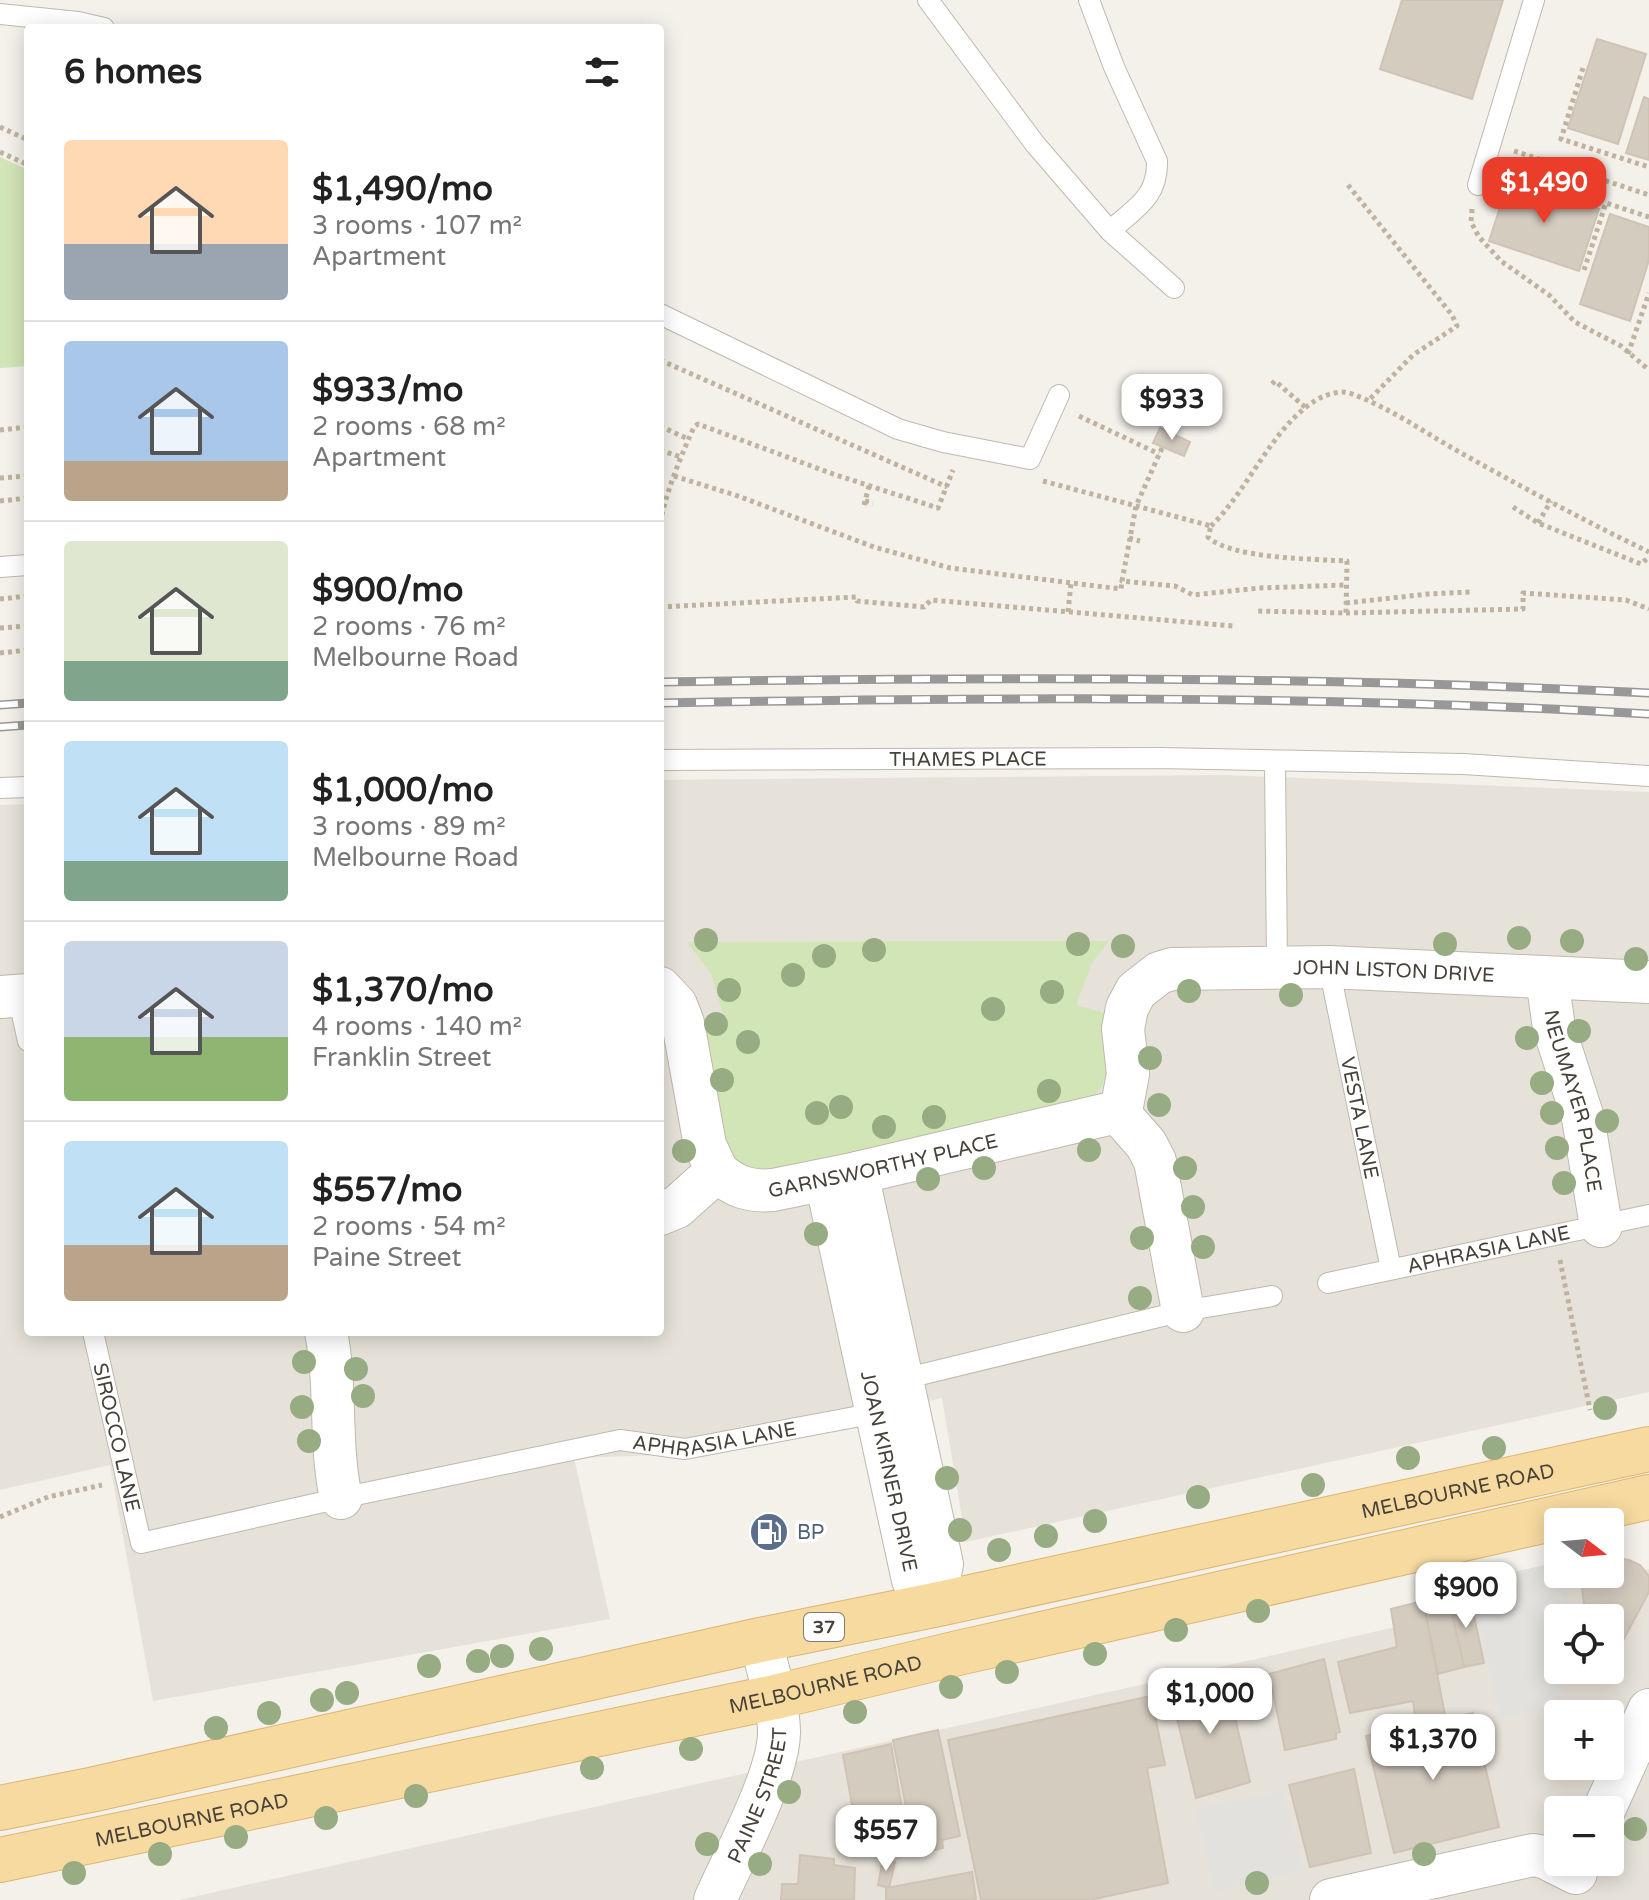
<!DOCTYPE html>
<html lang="en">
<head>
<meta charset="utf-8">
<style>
  :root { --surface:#fff; --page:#f2f2f2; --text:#222; --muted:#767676; --line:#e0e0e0; --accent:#ea3e2b }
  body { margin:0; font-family:"Varela Round",sans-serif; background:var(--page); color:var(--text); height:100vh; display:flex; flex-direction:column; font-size:30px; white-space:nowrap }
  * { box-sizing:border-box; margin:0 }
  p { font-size:26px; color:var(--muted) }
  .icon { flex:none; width:44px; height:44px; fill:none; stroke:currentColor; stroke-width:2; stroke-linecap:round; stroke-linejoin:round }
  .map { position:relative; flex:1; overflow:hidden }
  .sheet { position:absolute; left:24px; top:24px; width:640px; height:1312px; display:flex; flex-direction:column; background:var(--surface); border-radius:8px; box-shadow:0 4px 20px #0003 }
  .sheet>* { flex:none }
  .needle { width:52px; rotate:106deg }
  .buttons { position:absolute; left:1544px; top:1508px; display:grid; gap:16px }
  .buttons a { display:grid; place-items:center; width:80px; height:80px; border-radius:8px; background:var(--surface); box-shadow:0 4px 20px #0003; font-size:40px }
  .price { position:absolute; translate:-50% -68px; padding:0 18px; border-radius:16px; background:#fff; color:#222; font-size:26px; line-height:52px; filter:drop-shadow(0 2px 4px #0008) }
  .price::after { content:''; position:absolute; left:50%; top:48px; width:24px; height:18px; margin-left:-12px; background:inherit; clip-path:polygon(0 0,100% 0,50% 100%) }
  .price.active { background:var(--accent); color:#fff }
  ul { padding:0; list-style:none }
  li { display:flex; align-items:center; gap:24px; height:200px; padding:0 40px }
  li+li { border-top:2px solid var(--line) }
  li span { display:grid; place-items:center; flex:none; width:224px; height:160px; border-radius:8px; color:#555 }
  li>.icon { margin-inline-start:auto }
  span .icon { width:96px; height:96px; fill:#fffc; stroke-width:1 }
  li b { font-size:34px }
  h2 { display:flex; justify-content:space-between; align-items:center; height:96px; padding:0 40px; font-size:34px }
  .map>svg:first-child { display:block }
  .residential { fill:#e7e2d9; fill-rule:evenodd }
  .green { fill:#d2e5b6 }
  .parking { fill:#e3e1de }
  .building { fill:#d5ccc0; stroke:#cfc3b4; stroke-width:2 }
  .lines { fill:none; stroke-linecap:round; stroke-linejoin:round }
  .service-casing { stroke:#bfb8ad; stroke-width:22 }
  .minor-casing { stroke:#bfb8ad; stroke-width:44 }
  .primary-casing { stroke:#dcb670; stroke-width:46 }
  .path { stroke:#bfb39f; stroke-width:5; stroke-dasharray:4 4; stroke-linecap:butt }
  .service { stroke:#fff; stroke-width:20 }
  .minor { stroke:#fff; stroke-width:42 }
  .primary { stroke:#f7daa0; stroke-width:44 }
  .rail-casing { stroke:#989898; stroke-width:9 }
  .rail { stroke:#fff; stroke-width:6; stroke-dasharray:18; stroke-linecap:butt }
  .tree { fill:#98ac83 }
  .labels { text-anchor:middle; stroke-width:7; stroke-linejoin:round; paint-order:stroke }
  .shield { fill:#fff; stroke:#7e7a74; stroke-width:2 }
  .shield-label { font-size:18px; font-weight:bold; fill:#474139 }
  .street-label { font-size:20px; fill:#474139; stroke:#fff }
  .service-label { font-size:20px; fill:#4e5e75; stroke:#fff; text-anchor:start }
</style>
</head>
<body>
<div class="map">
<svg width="1649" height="1900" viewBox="0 0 1649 1900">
  <rect width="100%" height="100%" fill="#f4f0ea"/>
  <g class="residential">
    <path d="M1224 775 1649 792V1392L966 1542 942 1398 691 1454 574 1458 610 1619 153 1701 110 1465 0 1490V805L28 804V1332H660V780Z"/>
    <path d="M1649 1569V1900H179L1229 1665ZM1558 1618H1610V1670H1558ZM1558 1714H1610V1766H1558ZM1558 1810H1610V1862H1558Z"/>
  </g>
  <g class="green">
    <path d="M0 157 28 170V366L0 368Z"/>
    <path d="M1109 941 1092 963 1076 1005 1105 1013C1107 1043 1119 1080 1089 1099L784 1167C762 1170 749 1170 731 1156L712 1085 705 1021 724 1017 711 974 687 942Z"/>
  </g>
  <g class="parking">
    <path d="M1558 1562V1574H1561L1573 1618H1558V1637L1551 1639 1563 1705 1500 1719 1470 1582Z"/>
    <path d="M1284 1791 1304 1871 1213 1892 1196 1808Z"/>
  </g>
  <g class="building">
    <path d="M1402 0H1503L1472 99 1380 69Z"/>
    <path d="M1597 39 1646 54 1618 144 1568 128Z"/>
    <path d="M1644 97 1649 99V160L1626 153Z"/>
    <path d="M1509 180 1599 209 1579 271 1489 241Z"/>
    <path d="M1610 214 1649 227V260L1630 321 1580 304Z"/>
    <path d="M1160 428 1190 442 1184 456 1153 443Z"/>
    <path d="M1617 1558 1629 1560 1640 1565 1649 1576V1592L1610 1665V1618H1582L1585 1611 1582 1588 1589 1574H1610V1560Z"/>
    <path d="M1469 1593 1484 1663 1464 1667 1448 1597Z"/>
    <path d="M1448 1597 1464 1667 1438 1674 1423 1601Z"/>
    <path d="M1423 1601 1445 1715 1416 1723 1413 1701 1350 1713 1338 1662 1397 1647 1391 1609Z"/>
    <path d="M1558 1637V1669L1551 1638Z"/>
    <path d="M1324 1659 1340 1732 1336 1733V1739L1285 1750 1269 1674Z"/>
    <path d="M1558 1670H1605L1560 1680Z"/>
    <path d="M1225 1674 1250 1782 1196 1798 1170 1689Z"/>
    <path d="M1151 1696 1165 1765 1147 1768 1168 1883 1090 1900H981L948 1740Z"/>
    <path d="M1473 1713 1499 1827 1394 1853 1366 1736Z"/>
    <path d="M938 1730 960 1836 942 1840 943 1848 915 1854 893 1740Z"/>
    <path d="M891 1744 905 1826 858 1837 843 1755Z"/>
    <path d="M1354 1769 1371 1853 1310 1867 1289 1785Z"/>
    <path d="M800 1855 834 1859V1865L855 1868 854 1900H781L782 1884H798Z"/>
    <path d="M883 1859 895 1862 889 1888 878 1885Z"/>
    <path d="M972 1872 976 1899 971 1900H886V1888Z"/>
  </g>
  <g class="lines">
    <g class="service-casing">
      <g id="service">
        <path d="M928 0 1035 144 1110 231C1135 208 1158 198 1157 161L1114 67 1089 0"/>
        <path d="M0 14 78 22 104 28"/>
        <path d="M1478 185 1534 0"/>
        <path d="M1110 231 1174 288"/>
        <path d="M660 314 898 429 943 442 1030 459 1059 395"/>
        <path d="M0 567 28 565"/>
        <path id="s1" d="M660 760 1159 758 1463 764 1649 776"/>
        <path d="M1275 762 1277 966"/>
        <path d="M0 788 28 787"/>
        <path id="s2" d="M1329 967 1391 1269"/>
        <path d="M18 996 28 1041"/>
        <path id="s3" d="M1328 1283 1649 1215"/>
        <path id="s4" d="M93 1332 141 1543 341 1498 620 1440 685 1449 876 1413"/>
        <path d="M903 1379 1183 1311 1272 1296"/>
      </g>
    </g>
    <g class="minor-casing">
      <g id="minor">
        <path id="s5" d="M1547 978 1554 1028 1583 1118 1601 1226"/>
        <path d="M660 988 676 1005 683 1023 705 1145 717 1171"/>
        <path d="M0 997 28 995"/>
        <path d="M857 1173 942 1564 934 1605"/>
        <path id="s6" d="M826 1180 913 1580 934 1605"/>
        <path id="s7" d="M660 1214 677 1207 717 1171C734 1187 750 1192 773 1190L857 1173 1121 1111"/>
        <path id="s8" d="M1183 1311 1155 1161 1146 1144 1124 1119 1121 1111 1128 1074 1123 1029 1127 1008 1136 991 1159 973 1172 969 1329 967 1649 982"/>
        <path d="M326 1332C337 1387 329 1443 341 1498"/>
        <path d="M1604 1810 1649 1710"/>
        <path id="s9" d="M715 1900C733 1859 780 1773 779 1731 778 1700 768 1670 760 1640"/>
        <path d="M1331 1900 1533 1855 1544 1857 1576 1873"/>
      </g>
    </g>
    <g class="primary-casing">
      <g id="primary">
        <path id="s10" d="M0 1808 95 1789 760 1640 934 1605 1649 1449"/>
        <path id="s11" d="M0 1860 775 1697 958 1653 1649 1497"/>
      </g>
    </g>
    <g class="path">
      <path d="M1583 68 1561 139 1649 167"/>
      <path d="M0 127 28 140"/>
      <path d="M1514 151 1649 195"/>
      <path d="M0 152 28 165"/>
      <path d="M1348 185 1452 315 1457 326 1413 355 1368 401"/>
      <path d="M1472 209 1471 222 1479 237 1501 261 1549 295 1575 322 1621 346 1649 370"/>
      <path d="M1584 270 1606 203 1649 217"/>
      <path d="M1628 354 1649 293"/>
      <path d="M660 360 947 487"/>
      <path d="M1272 384 1275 381 1306 408"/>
      <path d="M1079 416 1159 454"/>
      <path d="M660 426 688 439"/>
      <path d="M0 430 28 427"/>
      <path d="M1162 448 1136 506 1122 581 1175 586 1193 595 1259 588 1346 585"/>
      <path d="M660 450 681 457"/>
      <path d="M674 476 738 496 874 547 950 568 1121 589 1122 581"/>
      <path d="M0 478 28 476"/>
      <path d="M1043 481 1211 526 1208 537C1231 559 1314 559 1347 561L1346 613 1256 611"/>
      <path d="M0 501 28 498"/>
      <path d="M865 501 873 503"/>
      <path d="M864 505 869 486"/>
      <path d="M1513 507 1538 523 1641 564 1649 557"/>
      <path d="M660 523C667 490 680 458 694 427L698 424 833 474 938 508 953 470"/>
      <path d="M1538 523 1551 501"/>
      <path d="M1211 526C1249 490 1275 420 1322 397 1331 393 1343 390 1352 394 1388 407 1421 430 1454 449 1518 485 1583 520 1649 552"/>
      <path d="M1129 538 1140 541"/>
      <path d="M0 599 28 596"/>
      <path d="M1346 603 1428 594 1470 592"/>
      <path d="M660 607 856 597 857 601 924 607 931 600 1233 626"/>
      <path d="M1068 612 1071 583"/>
      <path d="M1346 613 1523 609V593L1626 600 1649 609"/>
      <path d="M0 628 28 626"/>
      <path d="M0 653 28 650"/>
      <path d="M1560 1260 1590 1410"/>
      <path d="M0 1517 48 1497 102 1485"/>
    </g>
    <use href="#service" class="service"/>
    <use href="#minor" class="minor"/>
    <use href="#primary" class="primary"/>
    <g class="rail-casing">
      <g id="rail">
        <path d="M660 682C990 677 1319 676 1649 693"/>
        <path d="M660 703C990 697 1319 695 1649 714"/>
        <path d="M0 705 28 703"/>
        <path d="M0 727 28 725"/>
      </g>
    </g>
    <use href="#rail" class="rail"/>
  </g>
  <g class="tree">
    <circle cx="1519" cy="938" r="12"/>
    <circle cx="706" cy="940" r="12"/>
    <circle cx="1572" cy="941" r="12"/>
    <circle cx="1078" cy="944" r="12"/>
    <circle cx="1445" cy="944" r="12"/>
    <circle cx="1123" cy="946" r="12"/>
    <circle cx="874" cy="950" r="12"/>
    <circle cx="824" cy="956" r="12"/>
    <circle cx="1636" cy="959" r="12"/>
    <circle cx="793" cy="975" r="12"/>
    <circle cx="729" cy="990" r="12"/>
    <circle cx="1189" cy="991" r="12"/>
    <circle cx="1052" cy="992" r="12"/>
    <circle cx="1291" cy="995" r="12"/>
    <circle cx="993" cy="1009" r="12"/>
    <circle cx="716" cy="1024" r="12"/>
    <circle cx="1579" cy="1031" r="12"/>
    <circle cx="1527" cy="1038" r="12"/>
    <circle cx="748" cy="1042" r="12"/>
    <circle cx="1150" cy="1058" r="12"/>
    <circle cx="722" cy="1080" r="12"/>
    <circle cx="1542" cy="1083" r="12"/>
    <circle cx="1049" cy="1091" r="12"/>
    <circle cx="1159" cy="1105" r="12"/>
    <circle cx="841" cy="1107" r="12"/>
    <circle cx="817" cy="1113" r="12"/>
    <circle cx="1552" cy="1113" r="12"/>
    <circle cx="934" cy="1117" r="12"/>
    <circle cx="1607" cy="1121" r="12"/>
    <circle cx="884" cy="1127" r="12"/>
    <circle cx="1557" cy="1148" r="12"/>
    <circle cx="1089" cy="1150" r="12"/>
    <circle cx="684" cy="1151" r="12"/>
    <circle cx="984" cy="1168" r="12"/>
    <circle cx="1185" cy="1168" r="12"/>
    <circle cx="928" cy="1179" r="12"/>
    <circle cx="1564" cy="1183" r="12"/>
    <circle cx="1193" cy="1207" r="12"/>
    <circle cx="816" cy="1234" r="12"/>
    <circle cx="1142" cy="1238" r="12"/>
    <circle cx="1203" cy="1247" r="12"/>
    <circle cx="1140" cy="1298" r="12"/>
    <circle cx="304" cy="1362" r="12"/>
    <circle cx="356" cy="1369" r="12"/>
    <circle cx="363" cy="1396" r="12"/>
    <circle cx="302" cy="1407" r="12"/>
    <circle cx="1605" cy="1408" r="12"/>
    <circle cx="309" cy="1441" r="12"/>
    <circle cx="1494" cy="1448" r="12"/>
    <circle cx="1408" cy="1458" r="12"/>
    <circle cx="947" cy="1478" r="12"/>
    <circle cx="1313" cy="1485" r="12"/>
    <circle cx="1198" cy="1497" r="12"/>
    <circle cx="1095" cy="1521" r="12"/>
    <circle cx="960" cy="1530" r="12"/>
    <circle cx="1046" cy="1536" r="12"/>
    <circle cx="999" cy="1550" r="12"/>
    <circle cx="1258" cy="1611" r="12"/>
    <circle cx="1176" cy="1630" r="12"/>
    <circle cx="541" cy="1649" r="12"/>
    <circle cx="1095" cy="1654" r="12"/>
    <circle cx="502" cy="1656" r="12"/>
    <circle cx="478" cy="1661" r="12"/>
    <circle cx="429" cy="1666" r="12"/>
    <circle cx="1007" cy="1672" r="12"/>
    <circle cx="951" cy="1687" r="12"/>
    <circle cx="347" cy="1693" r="12"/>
    <circle cx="322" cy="1700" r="12"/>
    <circle cx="855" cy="1712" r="12"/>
    <circle cx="269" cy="1713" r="12"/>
    <circle cx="216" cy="1728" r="12"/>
    <circle cx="691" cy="1749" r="12"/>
    <circle cx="592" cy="1768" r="12"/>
    <circle cx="789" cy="1792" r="12"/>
    <circle cx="416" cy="1796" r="12"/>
    <circle cx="326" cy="1818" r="12"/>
    <circle cx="1635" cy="1829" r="12"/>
    <circle cx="236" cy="1837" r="12"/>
    <circle cx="707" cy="1844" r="12"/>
    <circle cx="160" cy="1854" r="12"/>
    <circle cx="1424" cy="1854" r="12"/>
    <circle cx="760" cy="1864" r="12"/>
    <circle cx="74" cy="1873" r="12"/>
    <circle cx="1257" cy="1883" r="12"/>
  </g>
  <defs>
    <g id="fuel-disc" transform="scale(2)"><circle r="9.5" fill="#5c6f8a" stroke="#fff"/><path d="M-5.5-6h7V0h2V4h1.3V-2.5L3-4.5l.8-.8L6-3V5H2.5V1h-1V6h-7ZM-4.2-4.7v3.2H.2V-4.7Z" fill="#fff"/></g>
  </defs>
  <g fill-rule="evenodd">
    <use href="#fuel-disc" x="769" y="1532"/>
  </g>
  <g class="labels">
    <rect class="shield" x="804" y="1613" width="40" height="28" rx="6"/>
    <g class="shield-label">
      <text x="824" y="1633">37</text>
    </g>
    <g class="street-label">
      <text dy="7" stroke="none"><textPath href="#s1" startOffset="308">THAMES PLACE</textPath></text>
      <text dy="7" stroke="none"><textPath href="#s8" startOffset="602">JOHN LISTON DRIVE</textPath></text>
      <text dy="7" stroke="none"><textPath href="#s5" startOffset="126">NEUMAYER PLACE</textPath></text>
      <text dy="7" stroke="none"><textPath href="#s2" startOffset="154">VESTA LANE</textPath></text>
      <text dy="7" stroke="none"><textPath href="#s7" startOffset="246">GARNSWORTHY PLACE</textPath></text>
      <text dy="7" stroke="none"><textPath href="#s3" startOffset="164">APHRASIA LANE</textPath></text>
      <text dy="7" stroke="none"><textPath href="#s4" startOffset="802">APHRASIA LANE</textPath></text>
      <text dy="7" stroke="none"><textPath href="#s4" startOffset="108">SIROCCO LANE</textPath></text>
      <text dy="7" stroke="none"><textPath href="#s6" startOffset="298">JOAN KIRNER DRIVE</textPath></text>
      <text dy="7" stroke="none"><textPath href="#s10" startOffset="1492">MELBOURNE ROAD</textPath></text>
      <text dy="7" stroke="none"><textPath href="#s11" startOffset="844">MELBOURNE ROAD</textPath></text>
      <text dy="7" stroke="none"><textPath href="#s9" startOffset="114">PAINE STREET</textPath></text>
      <text dy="7" stroke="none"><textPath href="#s11" startOffset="196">MELBOURNE ROAD</textPath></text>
    </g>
    <g class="service-label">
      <text x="797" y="1539">BP</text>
    </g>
  </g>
</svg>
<div class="buttons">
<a><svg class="needle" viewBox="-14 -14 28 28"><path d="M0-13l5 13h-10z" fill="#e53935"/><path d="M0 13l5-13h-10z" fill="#767676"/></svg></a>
<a><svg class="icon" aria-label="locate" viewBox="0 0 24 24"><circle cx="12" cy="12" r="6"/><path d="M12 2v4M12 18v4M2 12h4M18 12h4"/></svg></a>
<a>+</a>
<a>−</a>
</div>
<b class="price active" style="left:1544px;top:225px">$1,490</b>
<b class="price" style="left:1172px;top:442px">$933</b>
<b class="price" style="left:1466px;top:1630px">$900</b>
<b class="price" style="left:1210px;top:1736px">$1,000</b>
<b class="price" style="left:1433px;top:1782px">$1,370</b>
<b class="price" style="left:886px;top:1873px">$557</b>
<section class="sheet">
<h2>6 homes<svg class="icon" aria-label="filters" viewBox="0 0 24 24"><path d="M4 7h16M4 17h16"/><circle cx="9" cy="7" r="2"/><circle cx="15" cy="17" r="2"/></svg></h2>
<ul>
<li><span style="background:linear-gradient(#ffd9b3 65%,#9aa5b1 0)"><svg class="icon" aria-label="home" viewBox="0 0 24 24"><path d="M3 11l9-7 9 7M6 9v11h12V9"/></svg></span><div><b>$1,490/mo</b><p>3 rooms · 107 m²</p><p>Apartment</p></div></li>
<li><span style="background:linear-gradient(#a9c7e8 75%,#b9a48a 0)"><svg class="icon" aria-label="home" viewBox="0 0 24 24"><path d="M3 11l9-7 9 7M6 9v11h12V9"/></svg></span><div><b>$933/mo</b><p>2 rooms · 68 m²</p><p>Apartment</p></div></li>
<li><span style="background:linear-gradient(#dfe7d0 75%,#7fa58c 0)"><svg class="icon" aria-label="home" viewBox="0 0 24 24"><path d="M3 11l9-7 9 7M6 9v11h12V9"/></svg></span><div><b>$900/mo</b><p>2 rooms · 76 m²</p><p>Melbourne Road</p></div></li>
<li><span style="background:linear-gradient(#bfe0f5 75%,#7fa58c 0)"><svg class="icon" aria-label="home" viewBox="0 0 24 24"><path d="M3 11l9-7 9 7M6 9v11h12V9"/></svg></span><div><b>$1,000/mo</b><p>3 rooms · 89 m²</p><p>Melbourne Road</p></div></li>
<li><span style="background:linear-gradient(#c9d6e8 60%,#8fb573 0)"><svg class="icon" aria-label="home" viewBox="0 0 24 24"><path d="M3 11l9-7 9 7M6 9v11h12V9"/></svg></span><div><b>$1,370/mo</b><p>4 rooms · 140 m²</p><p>Franklin Street</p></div></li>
<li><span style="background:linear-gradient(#bfe0f5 65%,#b9a48a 0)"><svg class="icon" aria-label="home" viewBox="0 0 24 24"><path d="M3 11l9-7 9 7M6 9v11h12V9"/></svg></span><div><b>$557/mo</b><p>2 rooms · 54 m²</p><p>Paine Street</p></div></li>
</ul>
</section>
</div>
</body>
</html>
